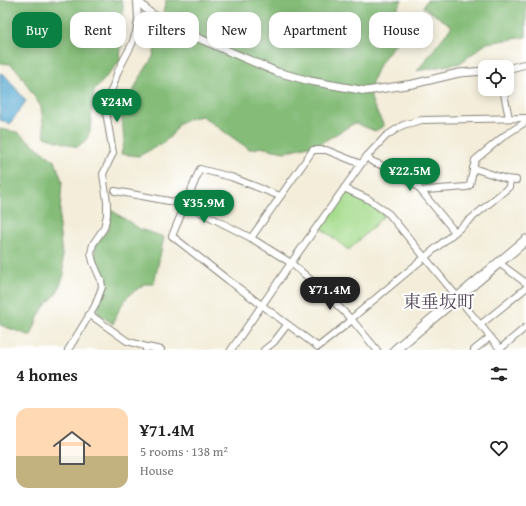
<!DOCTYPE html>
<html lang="en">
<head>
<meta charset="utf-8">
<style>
  :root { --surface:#fff; --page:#f2f2f2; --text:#222; --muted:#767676; --line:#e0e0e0; --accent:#0b8043 }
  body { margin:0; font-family:"Gentium Book Plus","Noto Serif JP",serif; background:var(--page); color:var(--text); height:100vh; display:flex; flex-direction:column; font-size:15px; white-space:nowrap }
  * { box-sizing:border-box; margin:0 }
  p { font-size:13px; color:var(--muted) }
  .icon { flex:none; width:22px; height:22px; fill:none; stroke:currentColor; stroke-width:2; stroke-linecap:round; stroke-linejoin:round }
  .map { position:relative; height:350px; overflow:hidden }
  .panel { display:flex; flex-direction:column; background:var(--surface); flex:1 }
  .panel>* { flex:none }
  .banner { position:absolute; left:12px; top:12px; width:502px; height:36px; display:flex; gap:8px }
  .fabs { position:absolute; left:478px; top:60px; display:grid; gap:8px }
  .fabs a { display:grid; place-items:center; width:36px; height:36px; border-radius:8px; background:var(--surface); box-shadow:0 2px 10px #0003; font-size:20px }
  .price { position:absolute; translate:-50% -34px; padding:0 9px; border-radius:14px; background:var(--accent); color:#fff; font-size:13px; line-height:26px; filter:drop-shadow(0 1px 2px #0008) }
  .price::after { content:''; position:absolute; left:50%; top:24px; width:12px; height:9px; margin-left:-6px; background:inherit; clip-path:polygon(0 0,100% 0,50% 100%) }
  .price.on { background:#222; color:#fff }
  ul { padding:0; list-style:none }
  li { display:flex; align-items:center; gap:12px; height:100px; padding:0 16px }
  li+li { border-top:1px solid var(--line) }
  li span { display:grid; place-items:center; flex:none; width:112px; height:80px; border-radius:12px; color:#555 }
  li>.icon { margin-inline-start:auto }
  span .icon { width:48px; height:48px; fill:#fffc; stroke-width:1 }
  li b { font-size:17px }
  h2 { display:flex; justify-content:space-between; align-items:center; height:48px; padding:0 16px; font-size:17px }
  .pill { padding:0 14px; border-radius:12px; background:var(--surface); box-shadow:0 2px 10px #0003; font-size:14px; line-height:36px }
  .pill.on { background:var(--accent); color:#fff }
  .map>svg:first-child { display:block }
  .green { fill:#a5dc8d; stroke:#607c54 }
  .forest { fill:#84bc78; stroke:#506c4a }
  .water { fill:#57a9d2; stroke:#3a6277 }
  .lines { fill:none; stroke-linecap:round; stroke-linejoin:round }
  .minor-casing { stroke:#88847a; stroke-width:8 }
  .tertiary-casing { stroke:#88847a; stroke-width:9 }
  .primary-casing { stroke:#88847a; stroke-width:11 }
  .minor { stroke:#fff; stroke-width:6 }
  .tertiary { stroke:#fff; stroke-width:7 }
  .primary { stroke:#fff; stroke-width:9 }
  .labels { text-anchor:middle; stroke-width:4; stroke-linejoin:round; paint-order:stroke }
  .quarter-label { font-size:18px; fill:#524759; stroke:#fff }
</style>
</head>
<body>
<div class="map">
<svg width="526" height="350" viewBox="0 0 526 350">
  <rect width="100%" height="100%" fill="#fff"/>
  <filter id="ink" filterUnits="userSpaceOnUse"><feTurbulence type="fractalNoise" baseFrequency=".025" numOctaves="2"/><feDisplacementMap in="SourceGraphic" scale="8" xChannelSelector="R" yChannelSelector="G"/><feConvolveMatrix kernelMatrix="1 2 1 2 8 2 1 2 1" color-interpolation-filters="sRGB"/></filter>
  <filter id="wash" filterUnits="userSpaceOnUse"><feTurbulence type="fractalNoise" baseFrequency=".012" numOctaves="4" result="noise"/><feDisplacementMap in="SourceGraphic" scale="16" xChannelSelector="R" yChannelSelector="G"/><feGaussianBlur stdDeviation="0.9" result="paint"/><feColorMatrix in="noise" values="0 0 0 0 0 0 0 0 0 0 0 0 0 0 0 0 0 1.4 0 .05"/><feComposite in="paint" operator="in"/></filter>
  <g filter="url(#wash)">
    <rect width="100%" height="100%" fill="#f3edd9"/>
    <path class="green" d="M348 192 383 213V217L350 249H347L321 228V225L344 193Z"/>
    <g class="forest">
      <path d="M0 0H121L123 5 122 29 120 61 94 91 90 131 86 140 77 147 45 137 41 107 18 71 10 64 0 63Z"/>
      <path d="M166 0H402L397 8 399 40C385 55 369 75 371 97 372 105 381 119 384 126L375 131 355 123 321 143 284 152 260 147 255 149H249L202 116 191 118 180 123 171 136 163 143 139 156 121 154 124 143 122 115 139 79 153 57Z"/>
      <path d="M427 0H526V37L487 43 460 63 417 71 452 26 423 7Z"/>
      <path d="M0 129 17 132 55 161 62 181 59 226 64 275 57 293 44 307 39 315 31 336 0 325Z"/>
      <path d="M111 210 140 229 164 237 154 284H144C139 289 133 291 129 296 122 302 116 315 113 324L97 313 105 284 96 261 95 249 98 241 109 228Z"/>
    </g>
    <path class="water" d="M0 73 5 75 26 101 10 124 0 120Z"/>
  </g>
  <g filter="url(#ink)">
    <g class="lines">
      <g class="minor-casing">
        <g id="minor">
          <path d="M503 89 509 118"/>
          <path d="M367 156 371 161 395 171 418 187 455 232"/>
          <path d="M473 168 506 179 516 180"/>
          <path d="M344 188 368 199 389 214 501 350"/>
          <path d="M115 191 185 204 251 238 291 263 317 285 352 320 377 350"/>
          <path d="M422 192 426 190 467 187 470 185 475 160 504 136 524 123 526 119"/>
          <path d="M280 196 231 177 200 169 172 236 228 280 318 347 352 320"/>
          <path d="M251 238 313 150H326L361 164"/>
          <path d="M499 263 526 283"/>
          <path d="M89 314 127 341 147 347"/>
          <path d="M351 319 509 187 510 180"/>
          <path d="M480 325 526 288"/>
          <path d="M146 349 147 347 161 350"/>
          <path d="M500 349 526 327"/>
          <path d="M68 350 95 306 102 287 101 280 93 262 91 253 93 244 104 228 107 215V202L103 174 113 153 106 112 107 100 113 86 118 71 132 44 136 32 138 20 137 0"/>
          <path d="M231 350 291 263 367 156 386 136 403 125 422 120 526 118"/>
          <path d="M264 350 274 342 287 325"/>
          <path d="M474 350 490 337"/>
        </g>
      </g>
      <g class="tertiary-casing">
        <g id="tertiary">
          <path d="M137 0 149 12 175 28 277 72 310 81 366 91 413 84 459 73 485 71"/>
          <path d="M507 69 526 64"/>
        </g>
      </g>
      <g class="primary-casing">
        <path id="primary" d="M395 350 526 240"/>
      </g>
      <use href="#minor" class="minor"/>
      <use href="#tertiary" class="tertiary"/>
      <use href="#primary" class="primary"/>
    </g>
  </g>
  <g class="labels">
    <g class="quarter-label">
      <text x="439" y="308">東垂坂町</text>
    </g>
  </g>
</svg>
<div class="fabs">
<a><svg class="icon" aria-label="locate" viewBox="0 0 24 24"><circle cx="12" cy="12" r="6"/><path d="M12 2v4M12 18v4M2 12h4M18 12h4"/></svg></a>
</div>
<b class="price" style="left:117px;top:123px">¥24M</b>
<b class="price" style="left:410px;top:192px">¥22.5M</b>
<b class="price" style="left:204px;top:224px">¥35.9M</b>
<b class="price on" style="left:330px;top:311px">¥71.4M</b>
<div class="banner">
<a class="pill on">Buy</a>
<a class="pill">Rent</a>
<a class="pill">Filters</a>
<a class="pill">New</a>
<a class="pill">Apartment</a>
<a class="pill">House</a>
</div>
</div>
<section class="panel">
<h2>4 homes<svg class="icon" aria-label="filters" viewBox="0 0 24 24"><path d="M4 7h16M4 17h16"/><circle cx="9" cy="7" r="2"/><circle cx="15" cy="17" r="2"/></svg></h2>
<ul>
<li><span style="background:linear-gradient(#ffd9b3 60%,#c2b280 0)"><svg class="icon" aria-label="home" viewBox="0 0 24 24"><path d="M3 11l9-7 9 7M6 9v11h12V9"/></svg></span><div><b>¥71.4M</b><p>5 rooms · 138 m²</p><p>House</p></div><svg class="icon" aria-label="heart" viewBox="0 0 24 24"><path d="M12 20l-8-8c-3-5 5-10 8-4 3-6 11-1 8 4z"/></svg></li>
</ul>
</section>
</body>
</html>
